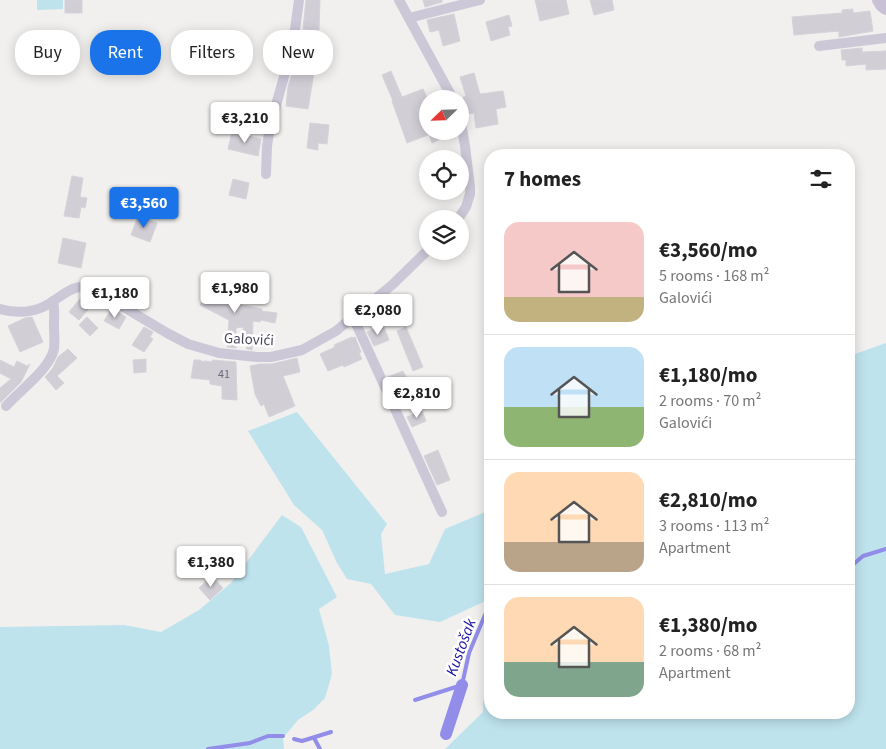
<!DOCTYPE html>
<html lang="en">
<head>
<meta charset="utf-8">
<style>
  :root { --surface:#fff; --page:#f2f2f2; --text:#222; --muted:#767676; --line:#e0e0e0; --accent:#1a73e8 }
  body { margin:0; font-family:"Source Sans 3",sans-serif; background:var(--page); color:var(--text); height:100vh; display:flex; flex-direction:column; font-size:19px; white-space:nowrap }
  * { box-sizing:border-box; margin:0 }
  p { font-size:16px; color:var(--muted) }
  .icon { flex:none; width:28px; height:28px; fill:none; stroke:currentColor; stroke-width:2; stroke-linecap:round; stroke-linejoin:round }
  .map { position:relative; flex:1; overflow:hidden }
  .side { position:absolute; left:484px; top:149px; width:371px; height:570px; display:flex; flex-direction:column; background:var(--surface); border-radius:20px; box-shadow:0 2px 12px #0003 }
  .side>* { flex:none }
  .banner { position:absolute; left:15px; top:30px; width:394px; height:45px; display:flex; gap:10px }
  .needle { width:32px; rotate:247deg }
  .buttons { position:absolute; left:419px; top:90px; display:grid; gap:10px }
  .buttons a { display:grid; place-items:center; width:50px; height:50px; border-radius:50%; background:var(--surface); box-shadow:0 2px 12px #0003; font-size:25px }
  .price { position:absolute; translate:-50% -42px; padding:0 11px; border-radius:5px; background:#fff; color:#222; font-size:16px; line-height:32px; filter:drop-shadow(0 1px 2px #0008) }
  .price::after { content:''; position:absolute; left:50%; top:30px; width:15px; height:11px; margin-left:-8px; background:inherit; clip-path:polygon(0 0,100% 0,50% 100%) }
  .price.current { background:var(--accent); color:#fff }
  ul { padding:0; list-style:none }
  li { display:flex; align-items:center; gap:15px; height:125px; padding:0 20px }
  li+li { border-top:1px solid var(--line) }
  li span { display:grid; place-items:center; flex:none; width:140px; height:100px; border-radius:15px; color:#555 }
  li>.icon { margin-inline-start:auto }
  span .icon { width:60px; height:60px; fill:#fffc; stroke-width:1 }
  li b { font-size:21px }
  h2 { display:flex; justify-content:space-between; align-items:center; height:60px; padding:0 20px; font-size:21px }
  .tag { padding:0 18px; border-radius:20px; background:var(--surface); box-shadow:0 2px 12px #0003; font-size:18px; line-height:45px }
  .tag.current { background:var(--accent); color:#fff }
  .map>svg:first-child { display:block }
  .green { fill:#bee3ed }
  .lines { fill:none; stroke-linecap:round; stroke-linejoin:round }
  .stream { stroke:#918de9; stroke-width:4 }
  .canal { stroke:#918de9; stroke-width:12 }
  .building { fill:#d2ced6; stroke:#d6d2da }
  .street { stroke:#cdc8d8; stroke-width:10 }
  .secondary { stroke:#c9c2d7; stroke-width:14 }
  .labels { text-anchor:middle; stroke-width:5; stroke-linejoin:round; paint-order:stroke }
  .number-label { font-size:12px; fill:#6e697a }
  .street-label { font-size:15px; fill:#4d475b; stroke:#fff }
  .water-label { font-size:16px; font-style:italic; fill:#1811a4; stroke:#fff }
</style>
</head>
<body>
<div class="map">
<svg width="886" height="749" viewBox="0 0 886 749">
  <rect width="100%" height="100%" fill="#f1f0ee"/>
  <g class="green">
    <path d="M37 0H63V9L37 10Z"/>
    <path d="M886 343V749H445L483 712V700L490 699V712H849V356Z"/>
    <path d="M297 412 387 524 381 534 385 574 429 564 445 529 490 510V599L440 622 395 615 371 584 347 579 337 563 322 530 294 505 248 431Z"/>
    <path d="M282 515 301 527 337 597 319 609 329 646 332 674 325 698 313 710 298 720 283 738 284 749H0V627L124 625 161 632 199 610 231 583Z"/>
  </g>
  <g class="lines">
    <g class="stream">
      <path d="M849 568 863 556 886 549"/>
      <path d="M415 700 462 685 469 653 490 603"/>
      <path d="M314 738 320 749"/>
      <path d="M294 739 302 741 331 732"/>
      <path d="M208 749 250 743 268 736H283"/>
    </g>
    <path class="canal" d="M446 734 462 685"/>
  </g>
  <g class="building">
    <rect x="65" y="0" width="17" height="13"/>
    <path d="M306 0H320L319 30 303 29Z"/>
    <path d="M423 0H442V2L425 7Z"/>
    <path d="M535 0H566L569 14 540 21Z"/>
    <path d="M590 0H612L614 10 594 15Z"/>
    <path d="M853 9V13L870 11 873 31 839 37V31L794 35 792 17 842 13V10Z"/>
    <path d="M454 14 460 41 443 46 439 30 430 32 427 20Z"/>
    <path d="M509 15 512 26 508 27 510 35 491 41 486 22Z"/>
    <path d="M301 44 318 48 308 109 286 106 288 87 292 74 295 75Z"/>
    <path d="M862 48V52L886 51V69L866 70V64L846 66V60H842L841 50Z"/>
    <path d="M391 71 402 97 423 89 428 100V131H440L443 138 432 143 428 132V135L407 143 392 101H393L382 75Z"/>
    <path d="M474 73 480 94 503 91 506 107 496 109 498 124 476 128 474 113 466 114 463 97 466 96 460 77Z"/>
    <path d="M310 123 329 125 327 144 318 143V150L307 148Z"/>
    <path d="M232 132 261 139 258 156 228 149Z"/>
    <path d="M72 176 83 178 80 197 87 198 85 208 81 207 79 218 64 216Z"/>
    <path d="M233 179 249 183 246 199 229 195Z"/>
    <path d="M138 216 157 223 150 242 131 235Z"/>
    <path d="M63 238 86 243 81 268 58 263Z"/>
    <path d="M211 283 231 293 227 302 262 309V311L277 313 275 323 261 320 260 322 253 321 252 350 247 349 243 327 236 328V348L227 347 229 320 200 305Z"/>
    <path d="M135 289 146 296 138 308 127 301Z"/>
    <path d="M84 294 91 296 96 300 79 320 69 312Z"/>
    <path d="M112 308 126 317 119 329 104 321Z"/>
    <path d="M32 317 43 342 20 352 8 326 25 318Z"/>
    <path d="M87 317 98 328 90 336 79 325Z"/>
    <path d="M383 325 389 340 374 346 367 332Z"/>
    <path d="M144 327 153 332 150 337 153 339 144 352 132 345Z"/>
    <path d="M406 327 423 367 413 371 397 331Z"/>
    <path d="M352 337V338L355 337 361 352 359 353 362 359 344 367 343 365 328 371 320 354 335 347 334 345Z"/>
    <path d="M68 349 77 358 57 376 64 383 56 390 45 377 53 368 58 357Z"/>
    <path d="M297 358 300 372 283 376 295 406 269 417 264 404 261 406 255 394 250 366 260 364H272Z"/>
    <path d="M146 359V372L134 373 133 360Z"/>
    <path d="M0 360 14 367 17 361 27 366 30 364 21 382 0 403V388L11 379 0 373Z"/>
    <path d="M194 360H200L203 362 204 361 212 362V360L236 362 237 400 222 399V386L210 384V380L191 378Z"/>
    <path d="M403 371 410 385 395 392 388 377Z"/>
    <path d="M422 411 426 421 412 427 407 417Z"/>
    <path d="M438 450 450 480 437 485 424 456Z"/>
    <path d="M212 576 223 588 210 600 199 588Z"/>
  </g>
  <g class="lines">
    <g class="street">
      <path d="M399 0 453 99"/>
      <path d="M409 18 480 0"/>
      <path d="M819 46 886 38"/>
      <path d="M266 174 267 146 270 127 293 44 299 0"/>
      <path d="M458 219 466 207 470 194V187L465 146 460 117"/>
      <path d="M0 309C14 313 29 313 43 307 64 297 73 279 97 291L167 333 188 344 219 353 257 357H271L302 350 336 331 392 285 428 250"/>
      <path d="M353 317 442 512"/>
      <path d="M6 406C19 391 50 369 54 349 55 341 54 333 54 325 54 316 55 309 53 301"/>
    </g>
    <path class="secondary" d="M879 0 882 5 886 8"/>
  </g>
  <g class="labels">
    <g class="number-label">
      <text x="224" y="378">41</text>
    </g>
    <g class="street-label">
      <text transform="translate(249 339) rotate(3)" y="5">Galovići</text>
    </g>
    <g class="water-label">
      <text transform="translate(460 647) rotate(-70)" y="6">Kustošak</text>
    </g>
  </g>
</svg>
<div class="buttons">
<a><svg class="needle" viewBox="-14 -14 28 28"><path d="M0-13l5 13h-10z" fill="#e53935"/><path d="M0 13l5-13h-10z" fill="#767676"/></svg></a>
<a><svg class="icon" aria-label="locate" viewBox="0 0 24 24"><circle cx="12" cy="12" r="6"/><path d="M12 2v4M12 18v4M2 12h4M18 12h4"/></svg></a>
<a><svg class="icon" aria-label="layers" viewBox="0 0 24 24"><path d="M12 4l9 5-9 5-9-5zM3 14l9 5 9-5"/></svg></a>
</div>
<b class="price" style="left:245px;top:144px">€3,210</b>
<b class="price current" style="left:144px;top:229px">€3,560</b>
<b class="price" style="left:235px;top:314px">€1,980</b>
<b class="price" style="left:115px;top:319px">€1,180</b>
<b class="price" style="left:378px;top:336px">€2,080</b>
<b class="price" style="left:417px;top:419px">€2,810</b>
<b class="price" style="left:211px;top:588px">€1,380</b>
<div class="banner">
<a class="tag">Buy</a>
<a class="tag current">Rent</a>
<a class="tag">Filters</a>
<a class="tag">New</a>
</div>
<section class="side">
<h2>7 homes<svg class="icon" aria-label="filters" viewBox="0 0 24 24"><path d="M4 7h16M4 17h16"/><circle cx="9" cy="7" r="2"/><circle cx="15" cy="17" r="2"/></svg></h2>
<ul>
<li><span style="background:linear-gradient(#f6c9c9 75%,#c2b280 0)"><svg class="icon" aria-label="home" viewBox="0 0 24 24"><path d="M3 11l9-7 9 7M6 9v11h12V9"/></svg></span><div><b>€3,560/mo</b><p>5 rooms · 168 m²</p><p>Galovići</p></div></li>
<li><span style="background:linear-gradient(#bfe0f5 60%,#8fb573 0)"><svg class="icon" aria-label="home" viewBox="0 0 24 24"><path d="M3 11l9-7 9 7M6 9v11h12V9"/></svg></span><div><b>€1,180/mo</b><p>2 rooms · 70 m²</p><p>Galovići</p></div></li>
<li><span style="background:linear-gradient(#ffd9b3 70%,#b9a48a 0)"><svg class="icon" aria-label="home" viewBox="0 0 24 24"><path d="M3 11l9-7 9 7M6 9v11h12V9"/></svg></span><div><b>€2,810/mo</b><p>3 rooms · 113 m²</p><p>Apartment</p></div></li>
<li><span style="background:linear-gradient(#ffd9b3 65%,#7fa58c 0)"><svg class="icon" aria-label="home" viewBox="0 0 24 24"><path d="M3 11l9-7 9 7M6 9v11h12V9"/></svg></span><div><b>€1,380/mo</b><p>2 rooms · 68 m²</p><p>Apartment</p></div></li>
</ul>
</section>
</div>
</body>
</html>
